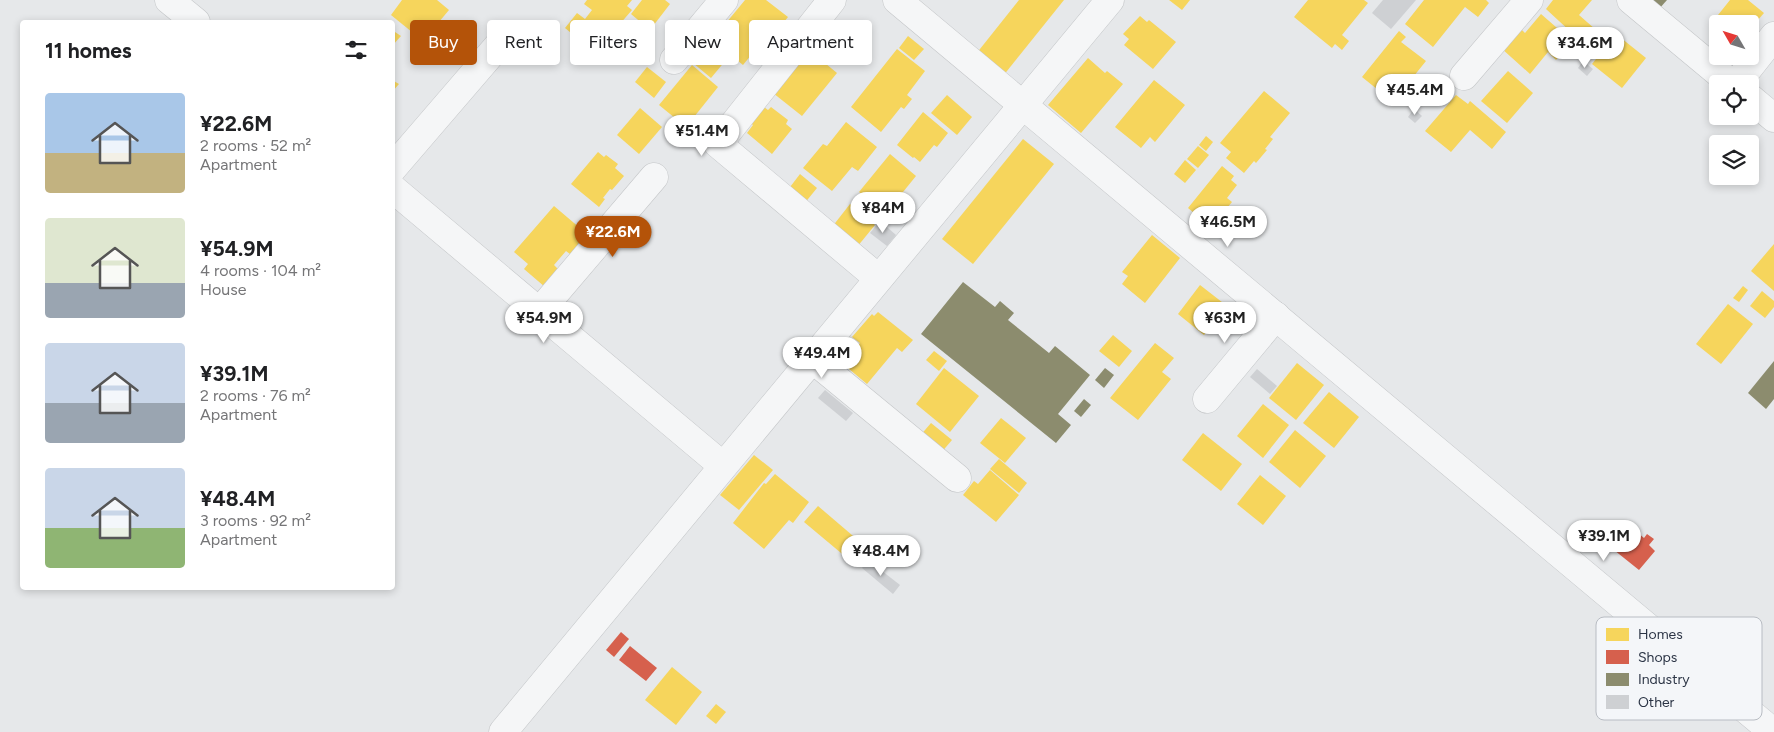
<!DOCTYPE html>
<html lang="en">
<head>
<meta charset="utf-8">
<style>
  :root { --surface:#fff; --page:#f6f6f6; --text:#202124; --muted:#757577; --accent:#b45309 }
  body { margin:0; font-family:Figtree,sans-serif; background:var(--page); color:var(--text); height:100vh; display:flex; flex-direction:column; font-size:19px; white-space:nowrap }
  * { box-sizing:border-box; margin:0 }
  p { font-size:16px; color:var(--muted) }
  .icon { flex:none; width:28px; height:28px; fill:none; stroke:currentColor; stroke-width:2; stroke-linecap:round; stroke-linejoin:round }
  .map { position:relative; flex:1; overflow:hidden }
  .panel { position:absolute; left:20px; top:20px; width:375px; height:570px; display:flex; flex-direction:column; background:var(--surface); border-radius:5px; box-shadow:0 2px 8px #0003 }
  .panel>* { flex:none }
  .guide { position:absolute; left:410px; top:20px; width:475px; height:45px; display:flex; gap:10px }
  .needle { width:32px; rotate:309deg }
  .controls { position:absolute; left:1709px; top:15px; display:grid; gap:10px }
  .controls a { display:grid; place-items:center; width:50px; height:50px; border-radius:5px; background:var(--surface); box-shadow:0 2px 8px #0003; font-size:25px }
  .price { position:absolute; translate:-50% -42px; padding:0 11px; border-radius:18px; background:#fff; color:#222; font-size:16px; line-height:32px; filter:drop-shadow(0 1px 2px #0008) }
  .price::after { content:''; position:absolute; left:50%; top:30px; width:15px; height:11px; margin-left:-8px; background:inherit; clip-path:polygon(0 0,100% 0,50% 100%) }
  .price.active { background:var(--accent); color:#fff }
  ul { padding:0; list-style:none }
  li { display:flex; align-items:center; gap:15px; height:125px; padding:0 25px }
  li span { display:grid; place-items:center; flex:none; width:140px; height:100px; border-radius:5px; color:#555 }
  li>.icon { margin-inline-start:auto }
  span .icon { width:60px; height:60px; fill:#fffc; stroke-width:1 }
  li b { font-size:21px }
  h2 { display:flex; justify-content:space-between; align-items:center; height:60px; padding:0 25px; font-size:21px }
  .chip { padding:0 18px; border-radius:5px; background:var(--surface); box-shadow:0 2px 8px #0003; font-size:18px; line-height:45px }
  .chip.active { background:var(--accent); color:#fff }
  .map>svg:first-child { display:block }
  .homes { fill:#f6d55c }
  .shops { fill:#d6604d }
  .industry { fill:#8c8c6e }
  .building { fill:#ced0d3 }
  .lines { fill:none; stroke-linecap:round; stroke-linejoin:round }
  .minor-casing { stroke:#c4c6c8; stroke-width:29 }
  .minor { stroke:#f5f6f7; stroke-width:28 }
  .key { fill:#f4f6f9; stroke:#b8bcc3; stroke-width:1 }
  .key-label { font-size:14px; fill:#2b3445 }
</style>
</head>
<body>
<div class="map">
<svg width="1774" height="732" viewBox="0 0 1774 732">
  <rect width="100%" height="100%" fill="#e6e8ea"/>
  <g class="homes">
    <path d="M402 0H437L449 10 423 41 391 15Z"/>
    <path d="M587 0H632L627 6 632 10 619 25 616 22 603 37 611 43 600 57 565 28 577 13 585 19 592 10 584 4Z"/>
    <path d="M642 0H665L670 4 650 30 631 14Z"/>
    <path d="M745 0H766L788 17 765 46 761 43 743 65 712 40Z"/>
    <path d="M1019 0H1064L1003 76 976 54Z"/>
    <path d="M1169 0H1190L1182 10Z"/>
    <path d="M1308 0H1364L1368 3 1342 35 1349 41 1342 50 1335 44 1332 48 1294 17Z"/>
    <path d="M1424 0H1486L1489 3 1478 17 1465 7 1433 47 1405 24Z"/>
    <path d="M1553 0H1592L1579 15 1595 29 1590 35 1592 36 1585 45 1546 9Z"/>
    <path d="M1730 0H1748L1764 13 1750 29V24H1729L1718 15Z"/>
    <path d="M1541 14 1572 41 1556 60 1548 52 1530 74 1501 48 1519 27 1525 33Z"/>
    <path d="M1140 16 1147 22 1149 20 1176 42 1153 69 1124 45 1129 39 1123 34Z"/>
    <path d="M392 30 401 36 392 46Z"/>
    <path d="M1399 31 1406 37 1401 42 1426 61 1393 102 1362 77Z"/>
    <path d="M1616 34 1646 58 1622 88 1592 64Z"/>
    <path d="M908 36 924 49 914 60 899 48Z"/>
    <path d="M708 46 726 60 711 78 693 63Z"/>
    <path d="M808 49 837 73 802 116 773 93Z"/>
    <path d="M897 49 925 71 907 95 912 99 904 109 901 107 881 132 851 107Z"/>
    <path d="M1088 58 1105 73 1107 71 1123 84 1081 133 1048 105Z"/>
    <path d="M692 65 718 87 686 127 659 105Z"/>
    <path d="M647 67 666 82 654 98 635 82Z"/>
    <path d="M1508 71 1533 93 1507 123 1481 101Z"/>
    <path d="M392 80 399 84 392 92Z"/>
    <path d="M1154 80 1185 105 1155 142 1150 137 1141 148 1115 127Z"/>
    <path d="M1264 91 1290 113 1270 137 1273 139 1265 149 1267 150 1256 163 1254 161 1244 173 1226 158 1231 152 1220 143Z"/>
    <path d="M947 95 972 117 957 135 931 113Z"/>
    <path d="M1456 95 1468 104 1470 101 1506 132 1492 149 1470 130 1451 152 1425 131Z"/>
    <path d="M760 104 768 110 771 107 788 120 786 124 792 129 772 154 747 133 753 125 747 120Z"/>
    <path d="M640 108 662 127 639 154 617 135Z"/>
    <path d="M923 112 948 133 937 147 934 145 920 162 914 157 913 158 897 145Z"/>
    <path d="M846 122 877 147 858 171 852 167 832 191 803 168 823 144 827 146Z"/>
    <path d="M1206 136 1213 142 1206 151 1199 145Z"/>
    <path d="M1023 139 1054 164 973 264 942 239Z"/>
    <path d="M1198 146 1209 155 1198 168 1187 159Z"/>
    <path d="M598 152 604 157 606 155 618 164 615 168 624 176 612 190 610 189 603 198 605 199 599 207 571 184Z"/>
    <path d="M890 154 916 176 886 213 859 192Z"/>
    <path d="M1185 160 1196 170 1185 183 1174 174Z"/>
    <path d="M1222 166 1234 176 1231 180 1237 185 1227 198 1232 202 1211 227 1188 208Z"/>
    <path d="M800 174 817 188 804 204 787 191Z"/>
    <path d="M850 204 875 225 857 247 832 227Z"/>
    <path d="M554 206 587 234 570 254 566 251 554 265 559 270 545 287 524 269 528 264 514 252Z"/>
    <path d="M1152 235 1180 258 1145 303 1122 284 1128 276 1122 272Z"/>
    <path d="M1774 244V291L1751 271Z"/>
    <path d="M1200 285 1227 306 1204 335 1178 314Z"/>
    <path d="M1743 286 1748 290 1739 302 1733 298Z"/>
    <path d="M1762 291 1774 301V307L1765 318 1750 306Z"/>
    <path d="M1728 304 1753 324 1721 364 1696 344Z"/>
    <path d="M878 312 913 340 902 352 897 348 867 384 843 364 860 343 852 337 872 314 874 316Z"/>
    <path d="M1113 335 1132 351 1119 367 1099 351Z"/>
    <path d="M1155 343 1174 358 1162 372 1171 379 1138 420 1110 398Z"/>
    <path d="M934 351 947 361 939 371 926 360Z"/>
    <path d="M1297 363 1324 385 1296 420 1269 398Z"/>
    <path d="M944 368 979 396 950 432 916 404Z"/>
    <path d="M1329 392 1359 417 1334 448 1303 423Z"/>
    <path d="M1263 404 1289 425 1263 458 1237 436Z"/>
    <path d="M1001 418 1026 438 1005 463 980 443Z"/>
    <path d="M931 423 952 440 940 454 919 437Z"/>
    <path d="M1295 430 1326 456 1300 488 1269 462Z"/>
    <path d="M1203 433 1242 464 1221 491 1182 460Z"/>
    <path d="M754 455 773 470 739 510 720 495Z"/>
    <path d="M999 459 1027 483 1019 493 990 469Z"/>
    <path d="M990 470 1019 495 996 522 963 495 974 481 978 484Z"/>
    <path d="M775 474 809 502 793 523 789 520 764 549 733 523 764 483 766 484Z"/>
    <path d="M1260 475 1286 496 1263 525 1237 504Z"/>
    <path d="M818 506 866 547 853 563 804 522Z"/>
    <path d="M672 667 702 692 676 725 645 700Z"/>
    <path d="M716 704 726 712 716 724 706 716Z"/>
  </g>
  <g class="shops">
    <path d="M1632 528 1644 538 1647 534 1654 539 1649 545 1655 551 1639 570 1614 550Z"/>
    <path d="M621 632 629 639 614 657 606 650Z"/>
    <path d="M630 646 657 668 646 681 619 660Z"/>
  </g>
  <g class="industry">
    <path d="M1645 0H1667L1659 9Z"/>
    <path d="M963 282 995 307 1000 301 1014 313 1008 320 1049 353 1055 346 1090 375 1058 414 1071 425 1056 443 921 334Z"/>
    <path d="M1774 361V399L1766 409 1748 393Z"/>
    <path d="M1105 368 1114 375 1104 388 1095 380Z"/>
    <path d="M1084 399 1091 405 1081 417 1074 411Z"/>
  </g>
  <g class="building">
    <path d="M1383 0H1416L1391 29 1372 13Z"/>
    <path d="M1583 61 1593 69 1587 76 1578 68Z"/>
    <path d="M1414 109 1422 116 1415 123 1408 117Z"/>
    <path d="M880 221 896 235 887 246 870 233Z"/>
    <path d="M1257 369 1277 386 1270 394 1250 377Z"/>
    <path d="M825 390 853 413 846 421 818 398Z"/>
    <path d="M868 560 900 585 893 594 862 568Z"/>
  </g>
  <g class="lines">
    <g class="minor-casing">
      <g id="minor">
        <path d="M169 0 196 22"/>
        <path d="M832 0 718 144 878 278"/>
        <path d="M897 0 1773 732"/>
        <path d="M1631 0 1732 84"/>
        <path d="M674 60 724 0"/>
        <path d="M1464 76 1529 0"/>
        <path d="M1736 84 1774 36"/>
        <path d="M1750 98 1774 118"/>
        <path d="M392 169 503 40"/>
        <path d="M392 188 723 466"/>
        <path d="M539 312 654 177"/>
        <path d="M811 358 957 478"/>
        <path d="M1207 399 1276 316"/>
        <path d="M503 732 1110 0"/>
      </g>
    </g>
    <use href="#minor" class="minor"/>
  </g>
  <rect x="1596" y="617" width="166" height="103" rx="8" class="key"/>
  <rect x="1606" y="628" width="23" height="13" fill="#f6d55c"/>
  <rect x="1606" y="650" width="23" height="14" fill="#d6604d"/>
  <rect x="1606" y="673" width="23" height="13" fill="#8c8c6e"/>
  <rect x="1606" y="695" width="23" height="14" fill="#ced0d3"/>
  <g class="key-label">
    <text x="1638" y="639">Homes</text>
    <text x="1638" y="662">Shops</text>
    <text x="1638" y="684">Industry</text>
    <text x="1638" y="707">Other</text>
  </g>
</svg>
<div class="controls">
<a><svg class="needle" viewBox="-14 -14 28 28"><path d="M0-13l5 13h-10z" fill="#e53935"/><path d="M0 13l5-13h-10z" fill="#757577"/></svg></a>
<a><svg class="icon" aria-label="locate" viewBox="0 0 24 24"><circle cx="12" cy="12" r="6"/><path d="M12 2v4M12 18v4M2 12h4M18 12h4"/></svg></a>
<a><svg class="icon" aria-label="layers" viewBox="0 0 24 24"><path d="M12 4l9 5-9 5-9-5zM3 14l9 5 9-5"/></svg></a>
</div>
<b class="price" style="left:1585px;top:69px">¥34.6M</b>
<b class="price" style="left:1415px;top:116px">¥45.4M</b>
<b class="price" style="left:702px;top:157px">¥51.4M</b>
<b class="price" style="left:883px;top:234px">¥84M</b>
<b class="price" style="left:1228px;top:248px">¥46.5M</b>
<b class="price active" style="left:613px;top:258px">¥22.6M</b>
<b class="price" style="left:544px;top:344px">¥54.9M</b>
<b class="price" style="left:1225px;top:344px">¥63M</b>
<b class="price" style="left:822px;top:379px">¥49.4M</b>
<b class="price" style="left:1604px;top:562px">¥39.1M</b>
<b class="price" style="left:881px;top:577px">¥48.4M</b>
<div class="guide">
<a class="chip active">Buy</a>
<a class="chip">Rent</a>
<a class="chip">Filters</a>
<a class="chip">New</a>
<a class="chip">Apartment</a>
</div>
<section class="panel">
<h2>11 homes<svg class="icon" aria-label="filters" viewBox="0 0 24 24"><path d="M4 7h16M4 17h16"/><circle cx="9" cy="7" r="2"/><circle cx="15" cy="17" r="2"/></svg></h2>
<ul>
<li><span style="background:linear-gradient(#a9c7e8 60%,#c2b280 0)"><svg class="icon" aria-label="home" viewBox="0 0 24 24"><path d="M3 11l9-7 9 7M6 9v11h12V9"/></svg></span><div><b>¥22.6M</b><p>2 rooms · 52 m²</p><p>Apartment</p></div></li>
<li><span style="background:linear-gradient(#dfe7d0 65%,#9aa5b1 0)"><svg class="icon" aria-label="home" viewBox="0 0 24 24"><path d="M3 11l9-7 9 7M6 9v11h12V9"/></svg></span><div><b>¥54.9M</b><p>4 rooms · 104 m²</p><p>House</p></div></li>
<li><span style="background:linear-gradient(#c9d6e8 60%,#9aa5b1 0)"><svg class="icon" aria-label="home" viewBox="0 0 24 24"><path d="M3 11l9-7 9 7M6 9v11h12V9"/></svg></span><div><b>¥39.1M</b><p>2 rooms · 76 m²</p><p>Apartment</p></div></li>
<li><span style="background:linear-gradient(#c9d6e8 60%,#8fb573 0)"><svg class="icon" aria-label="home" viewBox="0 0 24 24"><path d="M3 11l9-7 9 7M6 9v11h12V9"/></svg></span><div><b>¥48.4M</b><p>3 rooms · 92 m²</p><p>Apartment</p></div></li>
</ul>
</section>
</div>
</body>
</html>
